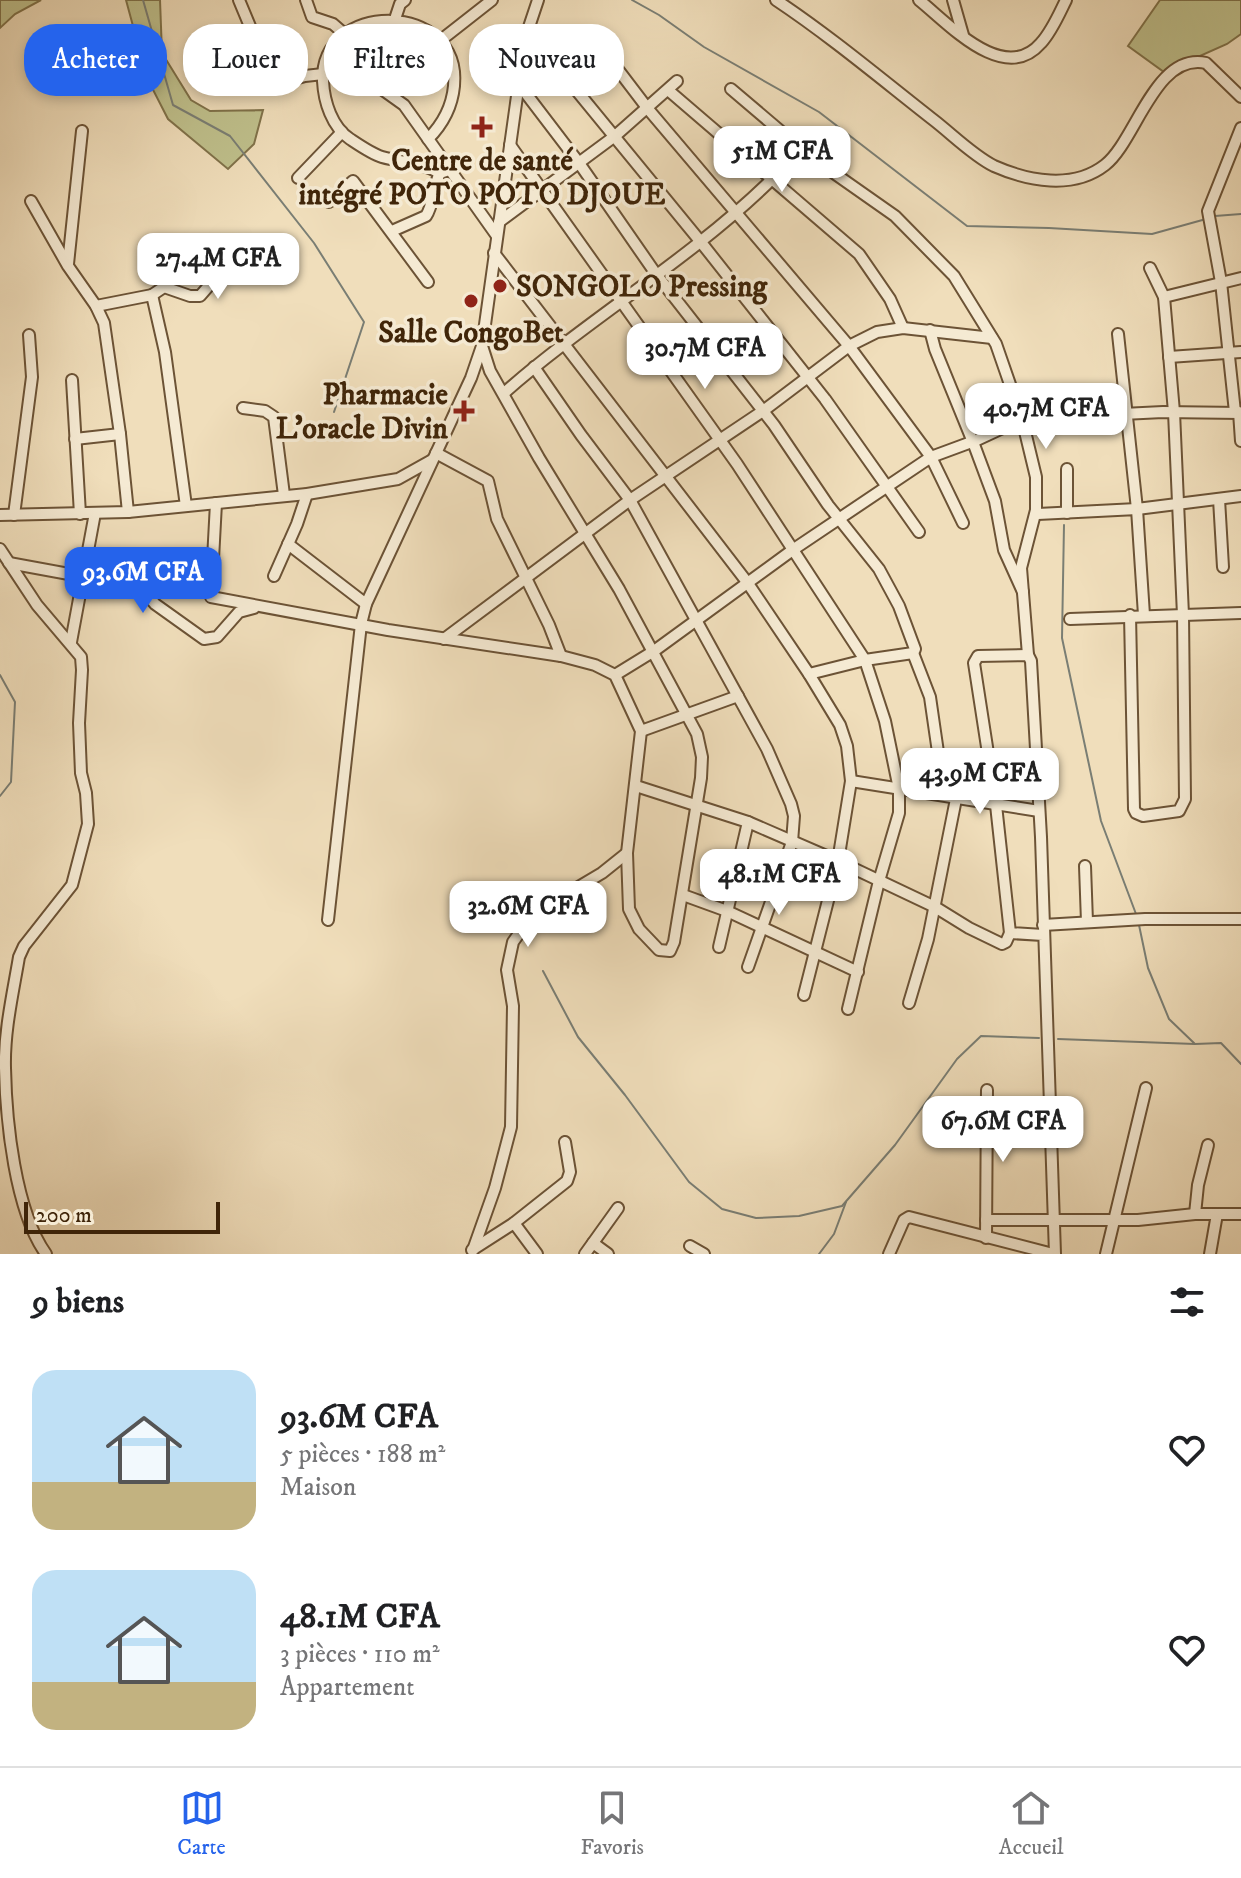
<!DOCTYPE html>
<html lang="fr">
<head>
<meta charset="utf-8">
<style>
  :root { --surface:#fff; --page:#f6f6f6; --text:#202124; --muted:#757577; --line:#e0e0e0; --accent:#2563eb }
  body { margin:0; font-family:"IM FELL DW Pica",serif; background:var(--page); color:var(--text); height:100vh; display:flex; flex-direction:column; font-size:30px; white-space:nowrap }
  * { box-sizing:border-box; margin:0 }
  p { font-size:26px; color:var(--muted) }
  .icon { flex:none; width:44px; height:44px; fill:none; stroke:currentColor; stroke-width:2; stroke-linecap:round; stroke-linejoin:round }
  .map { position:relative; height:1254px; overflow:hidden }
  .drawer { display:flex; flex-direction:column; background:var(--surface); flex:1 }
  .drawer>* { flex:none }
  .guide { position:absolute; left:24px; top:24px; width:800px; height:72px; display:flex; gap:16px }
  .scale { position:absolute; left:24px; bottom:20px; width:196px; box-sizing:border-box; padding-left:8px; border:4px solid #402509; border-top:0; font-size:22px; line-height:28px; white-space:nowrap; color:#402509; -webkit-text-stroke:6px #f5ead3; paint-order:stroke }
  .price { position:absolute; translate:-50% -68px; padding:0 18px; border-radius:16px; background:#fff; color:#222; font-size:26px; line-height:52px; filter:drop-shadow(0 2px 4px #0008) }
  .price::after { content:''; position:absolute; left:50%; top:48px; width:24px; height:18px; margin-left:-12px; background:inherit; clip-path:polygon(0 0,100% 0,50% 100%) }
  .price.active { background:var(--accent); color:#fff }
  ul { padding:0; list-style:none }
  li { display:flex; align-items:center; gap:24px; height:200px; padding:0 32px }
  li span { display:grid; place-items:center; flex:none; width:224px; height:160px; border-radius:24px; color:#555 }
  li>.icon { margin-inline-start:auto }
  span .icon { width:96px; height:96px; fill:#fffc; stroke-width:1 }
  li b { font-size:34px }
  h2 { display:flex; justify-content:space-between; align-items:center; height:96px; padding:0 32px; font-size:34px }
  .pill { padding:0 28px; border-radius:32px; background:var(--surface); box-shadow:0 4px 12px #0003; font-size:28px; line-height:72px }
  .pill.active { background:var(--accent); color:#fff }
  .tab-bar { display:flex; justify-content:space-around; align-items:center; height:112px; border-top:2px solid var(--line); background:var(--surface); font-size:22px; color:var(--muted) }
  .tab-bar a { display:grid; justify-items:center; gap:4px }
  .tab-bar .active { color:var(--accent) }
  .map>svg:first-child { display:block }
  .green { fill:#bfc08c; stroke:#80724a; stroke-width:2 }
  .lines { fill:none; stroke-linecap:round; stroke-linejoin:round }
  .stream { stroke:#7a7e74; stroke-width:2 }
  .minor-casing { stroke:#6c5336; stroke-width:14 }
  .minor { stroke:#f5ead3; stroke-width:10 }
  .poi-dot { fill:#8f2418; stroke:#f5ead3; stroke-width:3 }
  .labels { text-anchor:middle; stroke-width:7; stroke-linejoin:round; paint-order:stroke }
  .poi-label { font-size:30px; font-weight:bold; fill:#402509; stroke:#f5ead3 }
</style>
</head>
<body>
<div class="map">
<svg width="1241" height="1254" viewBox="0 0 1241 1254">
  <rect width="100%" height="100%" fill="#f0debb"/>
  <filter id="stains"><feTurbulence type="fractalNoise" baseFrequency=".0025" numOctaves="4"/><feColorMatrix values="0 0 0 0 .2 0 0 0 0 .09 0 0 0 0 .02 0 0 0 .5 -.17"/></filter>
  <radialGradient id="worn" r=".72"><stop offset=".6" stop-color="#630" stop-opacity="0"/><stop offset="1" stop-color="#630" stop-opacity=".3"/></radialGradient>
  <g class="green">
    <path d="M0 0H41L15 14 0 28Z"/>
    <path d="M126 0H160L162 53 191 100 210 111 263 110 254 144 228 169 168 119 147 78Z"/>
    <path d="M1160 0H1241V34L1227 44 1164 72 1128 46Z"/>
  </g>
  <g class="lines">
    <g class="stream">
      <path d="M143 0 173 105 230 136 314 243 364 322 334 412"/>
      <path d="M632 0 659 15 704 47 819 112 967 226 1049 228 1152 234 1206 219"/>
      <path d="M1215 216 1241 214"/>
      <path d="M1064 525 1062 638 1101 821 1136 914"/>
      <path d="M0 675 15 702 11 782 0 796"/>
      <path d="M1139 925 1148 968 1169 1019 1195 1044"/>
      <path d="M543 971 578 1037 625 1095 689 1182 722 1209 756 1218 799 1216 842 1206 895 1145 957 1059 981 1036 1039 1038"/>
      <path d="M1058 1039 1195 1044 1221 1043 1241 1064"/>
      <path d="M819 1254 834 1234 846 1202"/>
    </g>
    <g class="minor-casing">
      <g id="minor">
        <path d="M239 0 259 48"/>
        <path d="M306 0 312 17 333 24 348 37 383 90 404 105 497 236"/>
        <path d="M776 0C830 36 880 78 931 118 951 133 972 155 994 166 1028 181 1073 190 1105 165 1136 141 1155 52 1206 63L1241 97"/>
        <path d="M919 0C948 23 1004 86 1041 43 1052 31 1059 14 1066 0"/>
        <path d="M953 0 963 35"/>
        <path d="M395 19 400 4 405 0"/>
        <path d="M527 30 700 241 825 399 919 532"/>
        <path d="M441 40 492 0"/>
        <path d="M616 67 648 109 849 346 931 457 963 523"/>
        <path d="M518 83 579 163 656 274 774 425 828 505 879 569 899 606 915 649 913 653 865 660 809 674"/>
        <path d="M269 86 305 76 323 74"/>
        <path d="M731 89 811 157 895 216 954 276 996 344 1022 419 1036 477V510L1038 514 1137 509 1144 615"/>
        <path d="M668 90 859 254 890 299 903 328"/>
        <path d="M428 139C443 124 452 107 454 86 462 0 320 0 323 81 324 102 332 127 350 139 359 145 372 154 382 157 403 163 421 162 440 173"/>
        <path d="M510 145 737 464 865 660 885 721 899 789V813L879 881 848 1009"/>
        <path d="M298 178 342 132"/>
        <path d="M31 201 68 266 96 306 104 323 120 434 128 512"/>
        <path d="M329 202 353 181 428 282"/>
        <path d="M499 222 615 136 677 81"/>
        <path d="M392 231 426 216C434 204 432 189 440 173L446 171"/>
        <path d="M494 253 747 582 809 674 840 725 847 746 851 781 838 861 804 995"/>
        <path d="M68 264 82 131"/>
        <path d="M152 295 164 287 190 296H200L246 243"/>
        <path d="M1164 297 1241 278"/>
        <path d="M96 306 152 295 165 352 186 506"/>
        <path d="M930 330 935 349 973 442 995 501 1004 550 1023 592"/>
        <path d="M1118 334 1137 509 1241 496"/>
        <path d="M1169 357 1241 352"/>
        <path d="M534 367 581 435 630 500 767 749 791 804 794 816 792 842 748 967"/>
        <path d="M72 380 80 514"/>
        <path d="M504 393C588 319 686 262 767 184 778 173 787 158 798 147"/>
        <path d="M243 408 265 411 274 417 284 495"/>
        <path d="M1235 412 1221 282 1208 211 1241 128"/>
        <path d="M1239 412 1241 441"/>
        <path d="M75 439 120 434"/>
        <path d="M436 453 488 481 497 519 549 625 561 656"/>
        <path d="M1219 499 1223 567"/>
        <path d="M216 503 211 597 388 630 561 656 595 665 615 675 641 731 627 853 629 909 639 929 659 950 670 951 674 942 701 778 702 757 697 734 619 589 539 458 490 371 482 346"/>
        <path d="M1067 513V469"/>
        <path d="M0 515 128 512 307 494 398 479 432 460"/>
        <path d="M14 515 32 377 29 335"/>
        <path d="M288 544 366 604"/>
        <path d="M0 549 37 605 81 657 82 670 79 723 81 773 86 793 88 824 72 885 24 946 19 957C13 993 4 1031 5 1068 6 1121 15 1211 46 1254"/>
        <path d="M9 563 134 586 144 591 155 604 204 639 217 637 239 612 254 608"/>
        <path d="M274 576 297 524 307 494"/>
        <path d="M1130 615 1134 809 1136 813 1143 816 1179 811 1185 799 1183 615 1174 412 1164 297 1150 268"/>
        <path d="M1070 619 1241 613"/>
        <path d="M444 639 630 500 763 411 849 346 877 332 903 328 992 338"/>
        <path d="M71 642 95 513"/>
        <path d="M913 653 930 697 940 766"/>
        <path d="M1028 655 1021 568 1036 510"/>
        <path d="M615 675 654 651 794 549 931 457 977 440 1022 419 1163 412 1241 413"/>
        <path d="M641 731 738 696"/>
        <path d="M851 781 1039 811"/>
        <path d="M636 786 748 822 719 947"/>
        <path d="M748 822 838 861 935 907 969 928 1002 944 1006 942 1010 933"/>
        <path d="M1085 866 1087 922"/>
        <path d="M683 895 727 911 858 972"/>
        <path d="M328 920 361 624 366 604 471 378 482 346 525 39 538 0"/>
        <path d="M1043 925 1145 919H1241"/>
        <path d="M1043 935 1010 933 996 805 974 663 978 656 1028 655 1031 661 1041 837 1055 1254"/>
        <path d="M909 1003 928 939 956 799"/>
        <path d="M1195 1214 1198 1185 1208 1145"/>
        <path d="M986 1220H1138L1195 1214H1241"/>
        <path d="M514 1223 537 1254"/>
        <path d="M986 1238 987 1090"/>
        <path d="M593 1243 608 1254"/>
        <path d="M690 1246 704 1254"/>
        <path d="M472 1250 514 1223 567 1181 570 1172 565 1142"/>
        <path d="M473 1250 495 1188 511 1127 513 1006 507 970 513 942 533 914 602 873 627 853"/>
        <path d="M585 1254 618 1208"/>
        <path d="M889 1254 904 1220 909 1217 1053 1254"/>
        <path d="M1106 1254 1146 1088"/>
        <path d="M1210 1254 1217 1214"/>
      </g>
    </g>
    <use href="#minor" class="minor"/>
  </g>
  <g class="poi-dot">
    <path d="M478 115h8v8h8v8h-8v8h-8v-8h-8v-8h8z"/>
    <circle cx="500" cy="286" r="8"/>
    <circle cx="471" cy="301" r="8"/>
    <path d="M460 399h8v8h8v8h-8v8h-8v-8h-8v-8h8z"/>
  </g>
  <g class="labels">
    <g class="poi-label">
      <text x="482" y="170">Centre de santé<tspan x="482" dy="34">intégré POTO POTO DJOUE</tspan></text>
      <text x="516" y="296" text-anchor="start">SONGOLO Pressing</text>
      <text x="471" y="342">Salle CongoBet</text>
      <text x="448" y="404" text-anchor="end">Pharmacie<tspan x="448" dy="34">L'oracle Divin</tspan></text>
    </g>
  </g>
  <rect width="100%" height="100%" filter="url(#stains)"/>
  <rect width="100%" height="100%" fill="url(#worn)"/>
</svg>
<div class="scale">200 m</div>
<b class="price" style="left:782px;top:194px">51M CFA</b>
<b class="price" style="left:218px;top:301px">27.4M CFA</b>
<b class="price" style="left:705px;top:391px">30.7M CFA</b>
<b class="price" style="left:1046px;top:451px">40.7M CFA</b>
<b class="price active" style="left:143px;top:615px">93.6M CFA</b>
<b class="price" style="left:980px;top:816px">43.9M CFA</b>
<b class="price" style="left:779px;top:917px">48.1M CFA</b>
<b class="price" style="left:528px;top:949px">32.6M CFA</b>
<b class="price" style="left:1003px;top:1164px">67.6M CFA</b>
<div class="guide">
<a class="pill active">Acheter</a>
<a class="pill">Louer</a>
<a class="pill">Filtres</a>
<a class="pill">Nouveau</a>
</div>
</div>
<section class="drawer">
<h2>9 biens<svg class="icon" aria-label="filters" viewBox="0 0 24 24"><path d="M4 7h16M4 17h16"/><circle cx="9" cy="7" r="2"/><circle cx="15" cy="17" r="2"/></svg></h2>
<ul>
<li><span style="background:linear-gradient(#bfe0f5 70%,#c2b280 0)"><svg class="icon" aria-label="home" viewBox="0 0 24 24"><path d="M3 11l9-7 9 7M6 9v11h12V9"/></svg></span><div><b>93.6M CFA</b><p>5 pièces · 188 m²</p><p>Maison</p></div><svg class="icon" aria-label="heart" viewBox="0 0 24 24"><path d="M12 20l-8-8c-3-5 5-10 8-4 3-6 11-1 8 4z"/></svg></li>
<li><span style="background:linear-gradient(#bfe0f5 70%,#c2b280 0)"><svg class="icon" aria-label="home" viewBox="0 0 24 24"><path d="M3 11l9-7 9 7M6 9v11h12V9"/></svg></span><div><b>48.1M CFA</b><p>3 pièces · 110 m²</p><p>Appartement</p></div><svg class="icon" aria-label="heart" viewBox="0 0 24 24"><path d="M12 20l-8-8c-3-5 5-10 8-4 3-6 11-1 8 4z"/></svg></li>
</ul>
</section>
<nav class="tab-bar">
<a class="active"><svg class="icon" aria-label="map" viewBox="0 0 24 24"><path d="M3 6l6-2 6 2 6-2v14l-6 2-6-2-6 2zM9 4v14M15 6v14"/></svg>Carte</a>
<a><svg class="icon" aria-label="saved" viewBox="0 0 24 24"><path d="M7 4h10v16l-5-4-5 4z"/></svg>Favoris</a>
<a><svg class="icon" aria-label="home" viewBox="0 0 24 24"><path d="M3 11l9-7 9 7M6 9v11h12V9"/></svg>Accueil</a>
</nav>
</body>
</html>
